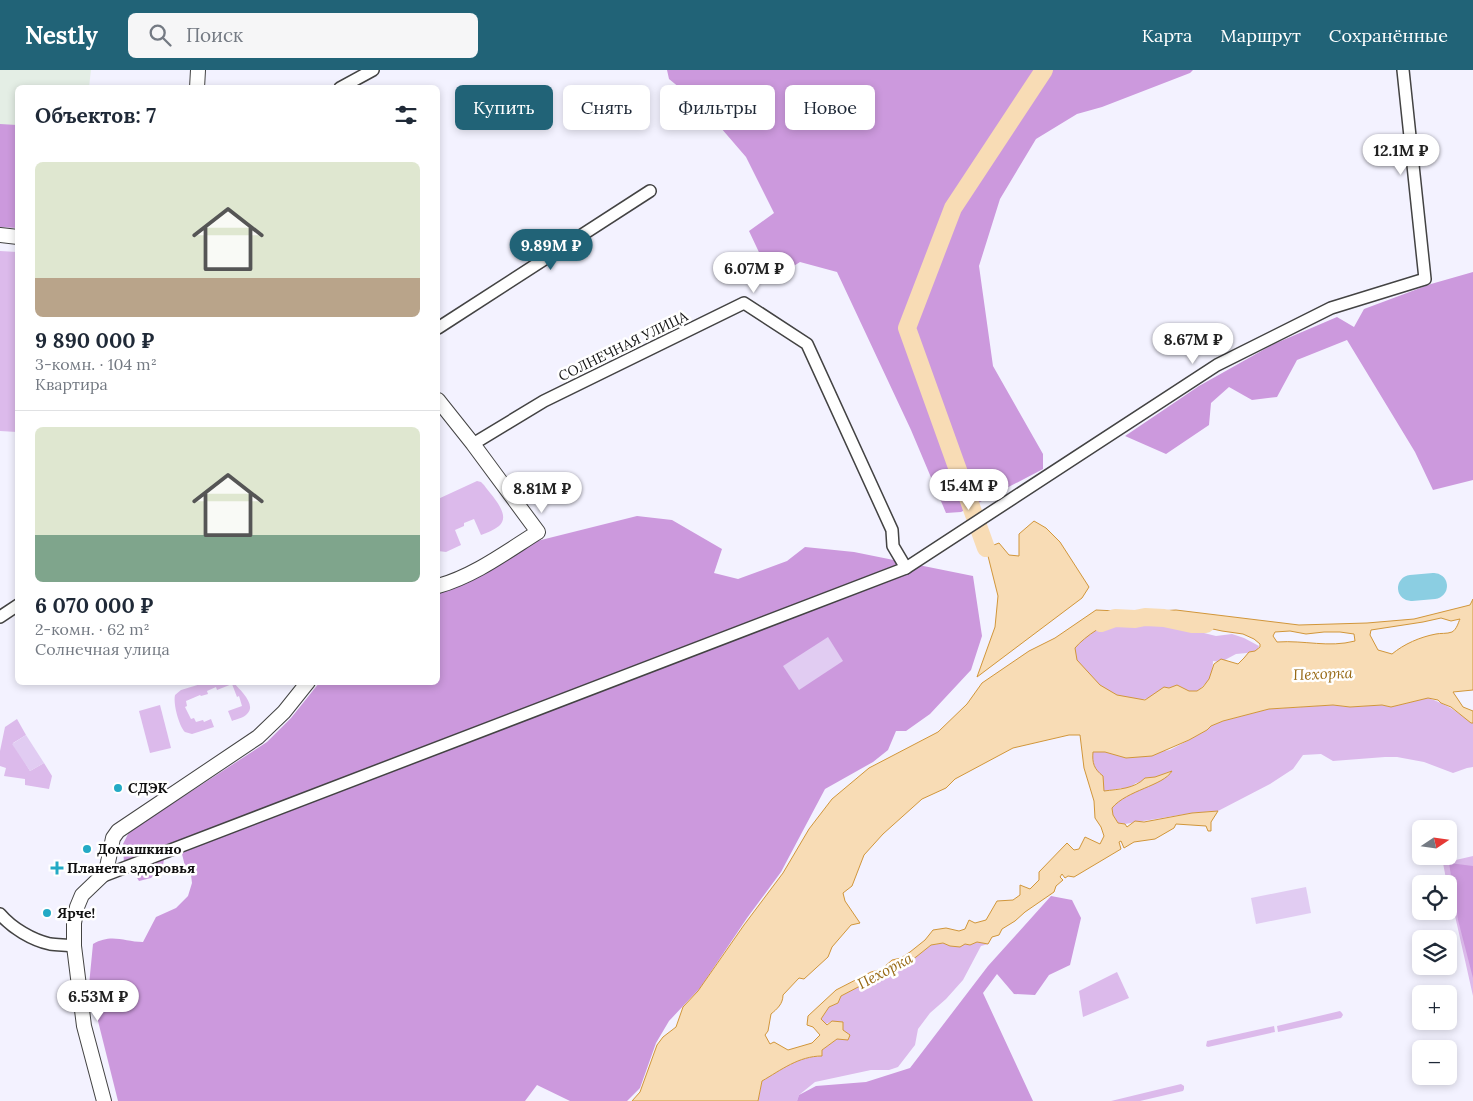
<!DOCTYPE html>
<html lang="ru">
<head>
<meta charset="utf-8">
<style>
  :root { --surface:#fff; --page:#f6f6f7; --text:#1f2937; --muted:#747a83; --line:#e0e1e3; --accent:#216377 }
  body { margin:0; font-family:Lora,serif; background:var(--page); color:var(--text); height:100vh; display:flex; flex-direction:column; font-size:19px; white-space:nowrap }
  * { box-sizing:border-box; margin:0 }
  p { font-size:16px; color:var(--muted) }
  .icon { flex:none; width:28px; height:28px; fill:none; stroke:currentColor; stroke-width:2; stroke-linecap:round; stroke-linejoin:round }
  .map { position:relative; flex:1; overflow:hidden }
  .details { position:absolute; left:15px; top:15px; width:425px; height:600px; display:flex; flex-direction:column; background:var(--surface); border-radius:8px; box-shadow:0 2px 8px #0003 }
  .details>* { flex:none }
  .banner { position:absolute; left:455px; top:15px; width:475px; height:45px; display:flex; gap:10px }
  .needle { width:32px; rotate:77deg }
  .buttons { position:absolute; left:1412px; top:750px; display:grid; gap:10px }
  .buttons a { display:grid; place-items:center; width:45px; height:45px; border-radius:8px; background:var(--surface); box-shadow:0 2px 8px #0003; font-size:25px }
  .price { position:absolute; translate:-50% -42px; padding:0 11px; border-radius:18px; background:#fff; color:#222; font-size:16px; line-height:32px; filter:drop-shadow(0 1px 2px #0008) }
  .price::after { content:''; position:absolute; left:50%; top:30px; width:15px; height:11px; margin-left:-8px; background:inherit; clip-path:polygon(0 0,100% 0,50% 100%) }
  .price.on { background:var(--accent); color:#fff }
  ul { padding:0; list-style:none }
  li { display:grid; align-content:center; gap:10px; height:265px; padding:0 20px }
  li+li { border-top:1px solid var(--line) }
  li span { display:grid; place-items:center; height:155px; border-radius:8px; color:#555 }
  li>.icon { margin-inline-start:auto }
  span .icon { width:90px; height:90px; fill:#fffc; stroke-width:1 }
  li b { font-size:21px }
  h2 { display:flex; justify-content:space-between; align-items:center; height:60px; padding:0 20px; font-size:21px }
  .tag { padding:0 18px; border-radius:8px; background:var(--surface); box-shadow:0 2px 8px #0003; font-size:18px; line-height:45px }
  .tag.on { background:var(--accent); color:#fff }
  header { display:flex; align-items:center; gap:30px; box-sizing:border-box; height:70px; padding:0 25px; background:var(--accent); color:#fff }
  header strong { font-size:24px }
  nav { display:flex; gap:28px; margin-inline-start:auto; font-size:18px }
  .search { width:350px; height:45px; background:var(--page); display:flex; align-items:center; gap:12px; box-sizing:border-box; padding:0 18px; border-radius:8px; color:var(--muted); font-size:19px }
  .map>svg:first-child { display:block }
  .industrial { fill:#e4eee5 }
  .green { fill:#dcbaeb }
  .forest { fill:#c9d }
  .pitch { fill:#e1ccf2 }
  .water { fill:#f8dcb5; stroke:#d1963a; fill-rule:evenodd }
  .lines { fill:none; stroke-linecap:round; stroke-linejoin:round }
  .river { stroke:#f8dcb5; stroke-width:18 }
  .taxiway { stroke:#8bcee2; stroke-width:26 }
  .minor-casing { stroke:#434343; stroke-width:14 }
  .tertiary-casing { stroke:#434343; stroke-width:16 }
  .minor { stroke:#fff; stroke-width:11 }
  .tertiary { stroke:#fff; stroke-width:14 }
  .poi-dot { fill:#23aac5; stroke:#fff; stroke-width:2 }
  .labels { text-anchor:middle; stroke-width:5; stroke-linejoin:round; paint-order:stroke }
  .street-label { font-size:14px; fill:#101010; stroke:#fff }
  .poi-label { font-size:14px; font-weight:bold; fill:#101010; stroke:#fff; text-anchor:start }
  .water-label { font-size:15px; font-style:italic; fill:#976914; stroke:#fff }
</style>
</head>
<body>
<header>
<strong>Nestly</strong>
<div class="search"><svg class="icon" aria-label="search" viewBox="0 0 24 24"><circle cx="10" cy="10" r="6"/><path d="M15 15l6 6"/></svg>Поиск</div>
<nav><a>Карта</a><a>Маршрут</a><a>Сохранённые</a></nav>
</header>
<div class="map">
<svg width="1473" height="1031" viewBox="0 0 1473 1031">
  <rect width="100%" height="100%" fill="#f3f2ff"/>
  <path class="industrial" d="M0 0H91L89 17 18 18 17 158 0 157Z"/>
  <g class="green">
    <path d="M0 181 17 182V362L0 361Z"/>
    <path d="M477 411 481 412 484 415C491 425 512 445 499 456 494 460 487 463 481 465L474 449 464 453V456L455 460 461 475 446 482 438 481V429Z"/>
    <path d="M1116 550 1153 551 1181 556 1196 561 1216 566 1232 564 1244 568 1259 576 1257 582 1236 584 1221 592 1213 591 1212 607 1194 625 1118 631 1095 612 1072 586 1077 572 1099 558Z"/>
    <path d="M204 613H234C240 620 257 635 247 644 244 648 236 649 232 651L228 641 242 636 239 626 237 627 232 614 217 620 216 617 207 621 208 624 201 626 200 625 186 631 187 636 185 637 191 649 194 648 196 652 203 650 204 652 211 649 214 657 192 664 185 662C179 656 173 634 175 625L181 620Z"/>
    <path d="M1428 628C1446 634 1457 641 1471 653H1473V697L1467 698 1453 703 1424 692 1397 687H1385L1333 691 1321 684 1303 685 1293 699 1270 714 1218 741 1192 743 1125 754 1118 753 1113 745 1112 738C1114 736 1116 733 1118 731 1129 721 1166 713 1171 701L1156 707 1145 708 1141 712 1136 713 1128 719 1122 718 1104 721 1092 691 1093 682H1105L1126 688 1170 680 1189 670 1207 660 1211 656 1223 651 1269 639 1333 635 1350 637 1382 635 1391 637Z"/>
    <path d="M160 635 171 678 150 683 139 641Z"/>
    <path d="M17 649 26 665 13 673 30 701 44 693 52 706 49 719 25 715V709L4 706 6 698 0 696V681L5 657Z"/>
    <path d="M1473 786V926L1449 819V814H1447L1443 793Z"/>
    <path d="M977 872 988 874 981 876 963 910 946 929 930 943 918 959 915 975 898 997 889 1000H871L815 1012 799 1025 797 1031H758L762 1011C781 1000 799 986 822 986V980L837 969 843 960 832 951 826 954 821 949 829 937 838 933 841 926 862 915 878 911 916 887 931 875 944 873 950 876 965 874 970 875Z"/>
    <path d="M1117 902 1129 928 1083 947 1079 921Z"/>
    <path d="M1340 941 1342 943 1343 945 1341 948 1278 962 1277 956Z"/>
    <path d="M1274 956 1275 962 1208 977 1206 976 1207 971Z"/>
    <path d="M1181 1014 1184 1016V1019L1183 1021 1140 1031H1111Z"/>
  </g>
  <g class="forest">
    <path d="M667 0H1193L1190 3 1102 37 1077 44 1036 69 1000 129 979 196 993 296 1043 384V399L961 442 946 443 911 360 837 202 800 192 772 210 749 161 774 143 746 87 702 36 669 9Z"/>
    <path d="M0 54 17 55V158L0 157Z"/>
    <path d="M1473 202V410L1433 420 1415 382 1347 270 1297 290 1277 327 1252 330 1229 317 1211 333 1209 355 1166 384 1125 366 1199 316 1274 274 1337 247 1354 257 1364 239 1431 214Z"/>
    <path d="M637 446 672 450 722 479 714 503 738 509 787 491 805 477 854 482 973 506 982 566 971 600 930 644 906 661H896L888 680 873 692 825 719 781 802 747 848 700 918 669 951 656 973 640 1018 627 1031H570L537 1015 525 1031H118L89 915 93 874C112 863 124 872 143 872L156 847 176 838 188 826 192 813 191 805 185 796 182 784 176 776 166 779 163 795 151 808 139 811 134 803 124 794 123 774 129 762 267 672 291 648 319 613 438 612V521L529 473Z"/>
    <path d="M1449 793 1473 796V908L1458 850Z"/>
    <path d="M1051 826 1072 830 1081 848 1070 895 1049 905 1035 925 1014 924 997 904 983 923 1033 1031H797L799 1025 816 1016 866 1012 910 998 988 896Z"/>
  </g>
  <g class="pitch">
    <path d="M828 567 843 591 799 620 783 596Z"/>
    <path d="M26 665 44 693 30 701 12 674Z"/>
    <path d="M1306 817 1311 843 1256 854 1251 828Z"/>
  </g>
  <g class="water">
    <path d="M1034 451 1046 458 1060 472 1089 517 1082 528 977 607 995 557 998 526 986 478 999 473 1009 485 1019 486V464Z"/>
    <path d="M1473 529V620L1453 622 1463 637 1473 641V653H1471L1451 637 1441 633 1438 630 1428 628 1391 637 1382 635 1350 637 1333 635 1269 639 1223 651 1211 656 1207 660 1189 670 1152 686 1126 688 1105 682H1093C1092 693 1094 699 1103 706L1104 721C1119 719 1134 719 1145 708L1155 707 1172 701C1163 716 1127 720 1112 738L1113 745 1118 753 1125 754 1127 757 1135 751 1144 752 1192 743 1218 741 1211 752V761H1208L1206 756 1176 754 1174 758 1155 769 1134 772 1124 778 1121 771 1119 772 1121 779 1074 807 1068 806 1065 808 1062 804 1060 807 1063 810 1056 816 1054 822 1025 842 1015 851 1002 859 999 865 992 867 988 874 977 872 970 875 965 874 960 877 950 876 943 873 931 875 916 887 877 911 862 915 841 926 838 933 829 937 821 949 827 955 832 951 843 952V960L850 965 848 970 837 969 822 980V986C799 986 781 1000 762 1011L758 1031H632L640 1022 657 975 663 967 676 957 683 937 698 921 744 855 783 803 809 759 832 729 869 698 938 662 967 634 982 613 1029 581 1055 568 1096 540 1138 542 1176 540 1299 555 1367 553 1414 549 1470 535ZM1123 548 1176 551 1222 561 1243 564 1254 569 1260 574V577L1255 581 1249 582 1244 588 1238 594 1221 589 1214 594 1209 609 1203 617 1197 621H1189L1177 615 1169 618 1164 617 1145 630 1117 625 1100 615 1077 590 1075 578C1085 566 1108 551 1123 548ZM1441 548 1451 551 1460 549C1458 553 1457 559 1452 562 1447 564 1440 563 1436 564 1420 567 1404 574 1392 584L1378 580 1370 565 1371 560 1423 552ZM1290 561 1306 564 1324 562H1340L1354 564 1355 571C1328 578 1305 570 1277 572L1273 566 1275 562ZM1069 665H1080L1084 698 1094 731 1095 748 1101 757 1104 766 1100 774 1085 767 1079 779 1074 780 1067 773 1039 802V810L1030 819 1020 815V825L1013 830 997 831 986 850 975 853 969 850 965 859 959 861 946 858 933 860 925 870 910 882 901 888 892 890 882 899 871 902 836 920 808 946 807 955 813 957 820 965 812 973 788 980 774 972 770 974 765 965 768 961 771 944C777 939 783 934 783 925L799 908 804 909 828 887 832 877 851 855 860 853 845 831 843 823 852 816 864 785 883 764 922 729 946 718 955 709 1013 678Z"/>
  </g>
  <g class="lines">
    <g class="river">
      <path d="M986 478 907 258 953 138 1044 0"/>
      <path d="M1101 553 1115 548 1135 549 1145 547 1164 548 1192 554H1206"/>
    </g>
    <path class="taxiway" d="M1411 518 1434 516"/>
    <g class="minor-casing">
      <g id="minor">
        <path d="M340 18 373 0"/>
        <path d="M438 258 650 121"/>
        <path d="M473 374 544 331 744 233 807 274 892 460 893 476 906 498"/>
        <path d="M0 547 18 535"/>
        <path d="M103 806 906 498 1217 295 1331 238 1425 209 1403 0"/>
        <path d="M0 844C12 858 32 870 50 874 58 875 66 875 74 876"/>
      </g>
    </g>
    <g class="tertiary-casing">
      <g id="tertiary">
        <path d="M197 18 198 0"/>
        <path d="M0 165 18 167"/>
        <path d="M438 330 473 374 538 462C506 482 474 506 438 516"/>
        <path d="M104 1031 84 956 74 876V853L77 837 82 825 106 802 113 768 118 761 258 667 284 642 308 612"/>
      </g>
    </g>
    <use href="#minor" class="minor"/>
    <use href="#tertiary" class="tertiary"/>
  </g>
  <g class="poi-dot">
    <circle cx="118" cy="718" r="5"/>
    <circle cx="87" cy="779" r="5"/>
    <path d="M54.5 790.5h5v5h5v5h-5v5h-5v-5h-5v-5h5z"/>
    <circle cx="47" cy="843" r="5"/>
  </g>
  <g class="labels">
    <g class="street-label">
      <text transform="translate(623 276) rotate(-26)" y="5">СОЛНЕЧНАЯ УЛИЦА</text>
    </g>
    <g class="poi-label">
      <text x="128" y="723">СДЭК</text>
      <text x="97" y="784">Домашкино</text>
      <text x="67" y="803">Планета здоровья</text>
      <text x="57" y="848">Ярче!</text>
    </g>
    <g class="water-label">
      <text transform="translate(1323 604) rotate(-2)" y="5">Пехорка</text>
      <text transform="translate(885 901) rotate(-28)" y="5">Пехорка</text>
    </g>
  </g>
</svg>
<div class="buttons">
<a><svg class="needle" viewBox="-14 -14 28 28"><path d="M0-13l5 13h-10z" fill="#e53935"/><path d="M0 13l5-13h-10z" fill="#747a83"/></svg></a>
<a><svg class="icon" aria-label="locate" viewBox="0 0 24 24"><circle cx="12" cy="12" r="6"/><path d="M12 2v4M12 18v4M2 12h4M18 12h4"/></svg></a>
<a><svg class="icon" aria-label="layers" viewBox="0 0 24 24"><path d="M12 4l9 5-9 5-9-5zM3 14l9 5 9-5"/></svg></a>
<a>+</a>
<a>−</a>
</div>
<b class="price" style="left:1401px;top:106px">12.1M ₽</b>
<b class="price on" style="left:551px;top:201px">9.89M ₽</b>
<b class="price" style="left:754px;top:224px">6.07M ₽</b>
<b class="price" style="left:1193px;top:295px">8.67M ₽</b>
<b class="price" style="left:969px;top:441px">15.4M ₽</b>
<b class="price" style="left:542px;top:444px">8.81M ₽</b>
<b class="price" style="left:98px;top:952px">6.53M ₽</b>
<div class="banner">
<a class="tag on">Купить</a>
<a class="tag">Снять</a>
<a class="tag">Фильтры</a>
<a class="tag">Новое</a>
</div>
<section class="details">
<h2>Объектов: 7<svg class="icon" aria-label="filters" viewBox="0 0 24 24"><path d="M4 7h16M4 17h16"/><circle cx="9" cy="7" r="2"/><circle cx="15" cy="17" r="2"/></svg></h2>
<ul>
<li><span style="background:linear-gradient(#dfe7d0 75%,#b9a48a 0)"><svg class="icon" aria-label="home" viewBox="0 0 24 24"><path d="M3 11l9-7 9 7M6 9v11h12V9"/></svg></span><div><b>9 890 000 ₽</b><p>3-комн. · 104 m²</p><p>Квартира</p></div></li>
<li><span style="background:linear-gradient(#dfe7d0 70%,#7fa58c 0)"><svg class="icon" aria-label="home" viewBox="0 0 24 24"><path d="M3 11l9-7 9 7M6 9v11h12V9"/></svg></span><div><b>6 070 000 ₽</b><p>2-комн. · 62 m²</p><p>Солнечная улица</p></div></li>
</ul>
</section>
</div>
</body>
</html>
